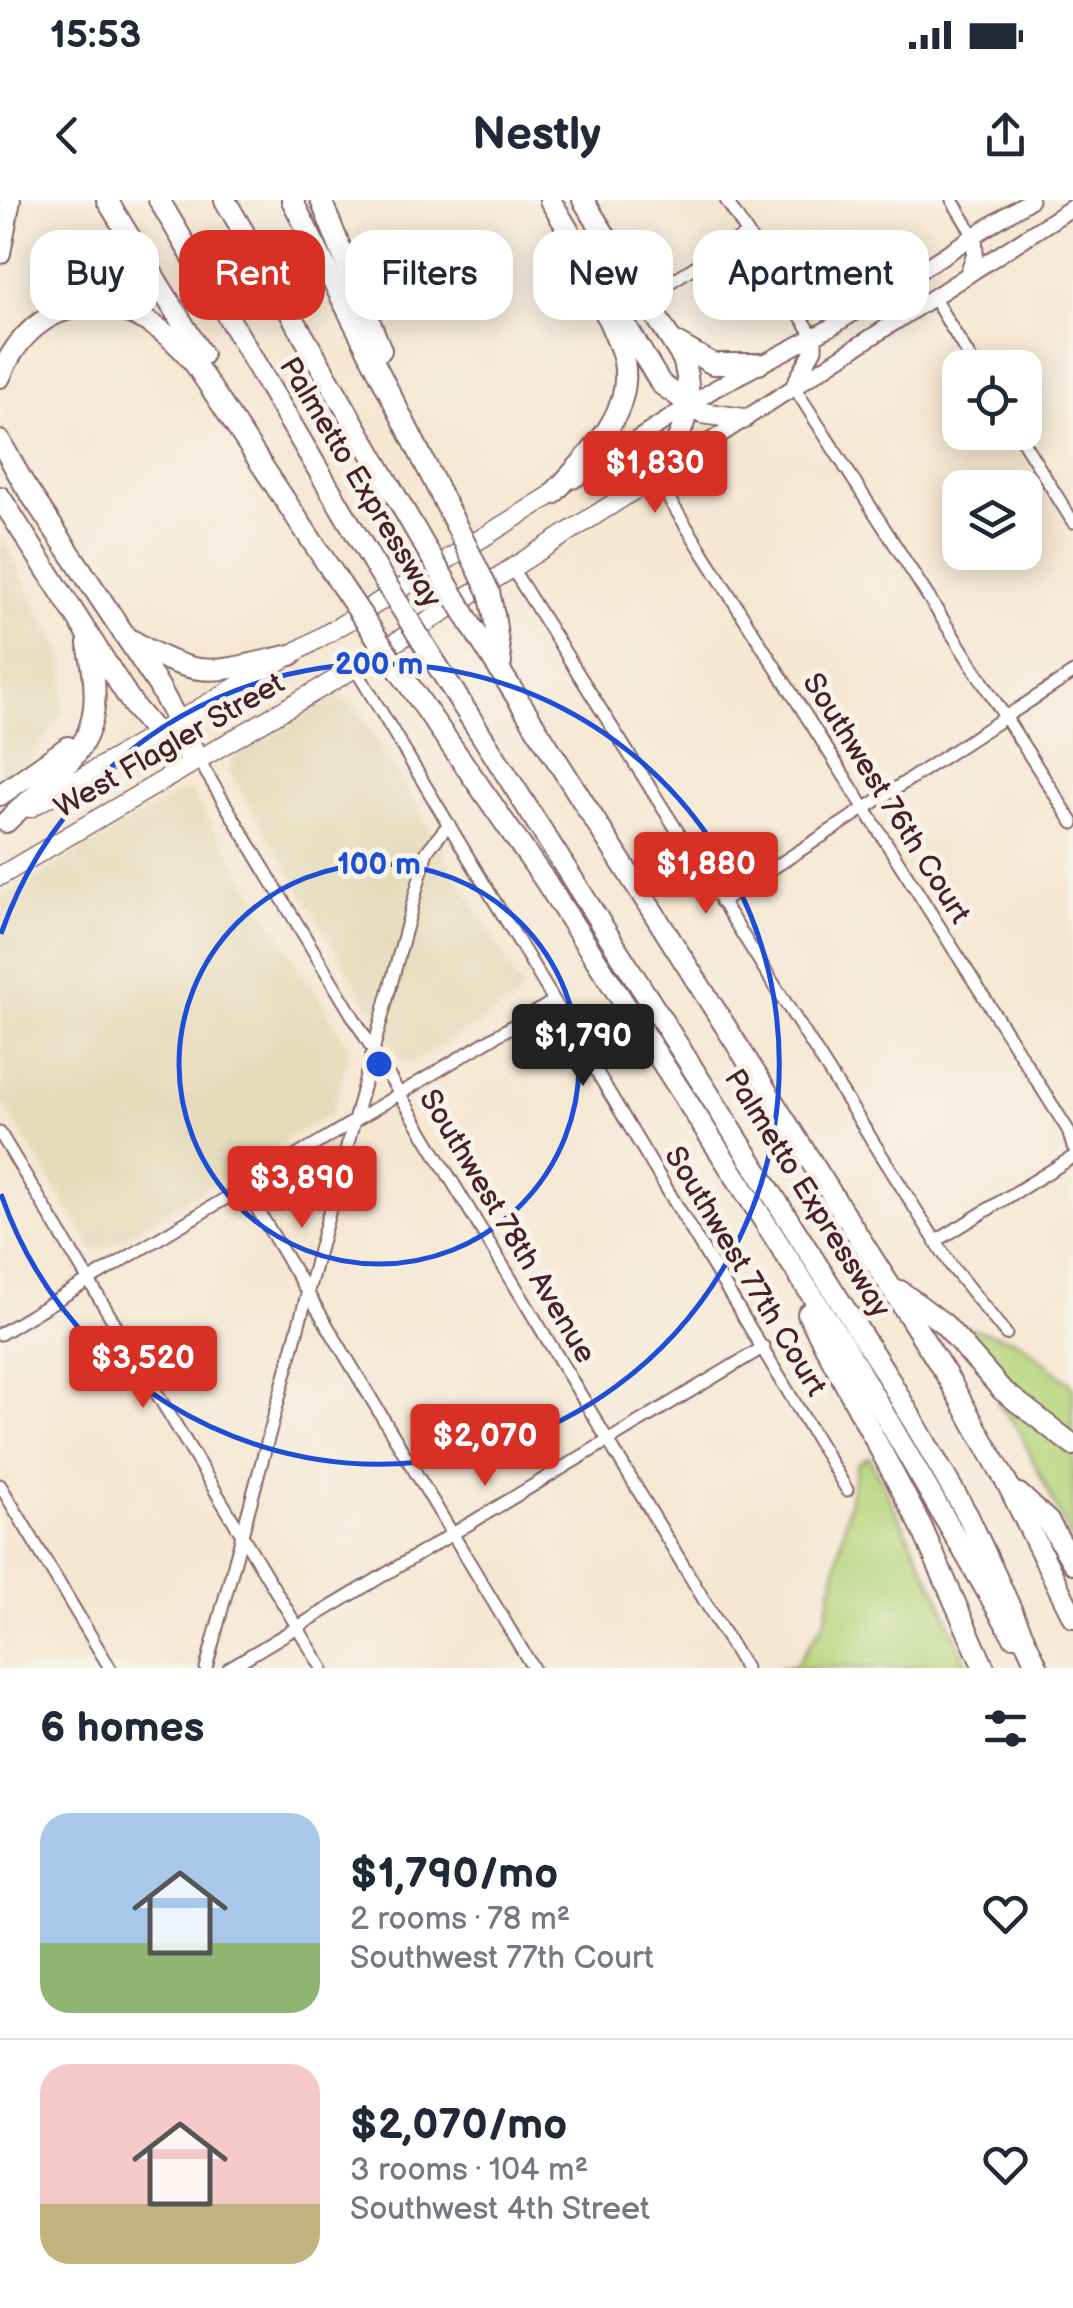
<!DOCTYPE html>
<html lang="en">
<head>
<meta charset="utf-8">
<style>
  :root { --surface:#fff; --page:#f6f6f7; --text:#1f2937; --muted:#747a83; --line:#e0e1e3; --accent:#d93025 }
  body { margin:0; font-family:"Balsamiq Sans",sans-serif; background:var(--page); color:var(--text); height:100vh; display:flex; flex-direction:column; font-size:38px; white-space:nowrap }
  * { box-sizing:border-box; margin:0 }
  p { font-size:32px; color:var(--muted) }
  .icon { flex:none; width:55px; height:55px; fill:none; stroke:currentColor; stroke-width:2; stroke-linecap:round; stroke-linejoin:round }
  .map { position:relative; height:1468px; overflow:hidden }
  .panel { display:flex; flex-direction:column; background:var(--surface); flex:1 }
  .panel>* { flex:none }
  .banner { position:absolute; left:30px; top:30px; width:1015px; height:90px; display:flex; gap:20px }
  .controls { position:absolute; left:942px; top:150px; display:grid; gap:20px }
  .controls a { display:grid; place-items:center; width:100px; height:100px; border-radius:20px; background:var(--surface); box-shadow:0 5px 25px #0003; font-size:50px }
  .price { position:absolute; translate:-50% -85px; padding:0 22px; border-radius:10px; background:var(--accent); color:#fff; font-size:32px; line-height:65px; filter:drop-shadow(0 2px 5px #0008) }
  .price::after { content:''; position:absolute; left:50%; top:60px; width:30px; height:22px; margin-left:-15px; background:inherit; clip-path:polygon(0 0,100% 0,50% 100%) }
  .price.selected { background:#222; color:#fff }
  ul { padding:0; list-style:none }
  li { display:flex; align-items:center; gap:30px; height:250px; padding:0 40px }
  li+li { border-top:2px solid var(--line) }
  li span { display:grid; place-items:center; flex:none; width:280px; height:200px; border-radius:30px; color:#555 }
  li>.icon { margin-inline-start:auto }
  span .icon { width:120px; height:120px; fill:#fffc; stroke-width:1 }
  li b { font-size:42px }
  h2 { display:flex; justify-content:space-between; align-items:center; height:120px; padding:0 40px; font-size:42px }
  .chip { padding:0 35px; border-radius:30px; background:var(--surface); box-shadow:0 5px 25px #0003; font-size:35px; line-height:90px }
  .chip.selected { background:var(--accent); color:#fff }
  .status { display:flex; justify-content:space-between; align-items:center; height:70px; padding:0 50px; background:var(--surface); direction:ltr }
  .status svg { height:28px; fill:currentColor }
  header { display:flex; justify-content:space-between; align-items:center; height:130px; padding:0 40px; background:var(--surface); font-size:45px; font-weight:700 }
  .map>svg:first-child { display:block }
  .built { fill:#e5daba }
  .green { fill:#b6d47a; stroke:#807a52; stroke-width:2.5 }
  .lines { fill:none; stroke-linecap:round; stroke-linejoin:round }
  .minor-casing { stroke:#866566; stroke-width:15 }
  .secondary-casing { stroke:#866566; stroke-width:19 }
  .primary-casing { stroke:#866566; stroke-width:21 }
  .motorway-casing { stroke:#866566; stroke-width:24 }
  .minor { stroke:#fff; stroke-width:11 }
  .secondary { stroke:#fff; stroke-width:15 }
  .primary { stroke:#fff; stroke-width:18 }
  .motorway { stroke:#fff; stroke-width:20 }
  .motorway-bridge-casing { stroke:#866566; stroke-width:24; stroke-linecap:butt }
  .motorway-bridge { stroke:#fff; stroke-width:20 }
  .ring { fill:none; stroke:#1d4ed8; stroke-width:5 }
  .labels { text-anchor:middle; stroke-width:10; stroke-linejoin:round; paint-order:stroke }
  .street-label { font-size:30px; fill:#4a1f2b; stroke:#f7f3e8 }
  .centre { fill:#1d4ed8; stroke:#f7f3e8; stroke-width:5 }
  .ring-label { font-size:30px; text-anchor:middle; font-weight:bold; fill:#1d4ed8; stroke:#f7f3e8; stroke-width:10; stroke-linejoin:round; paint-order:stroke }
</style>
</head>
<body>
<div class="status"><b>15:53</b><svg viewBox="0 0 49 12"><path d="M0 12V9h3v3zM5 12V6h3v6zM10 12V3h3v9zM15 12V0h3v12zM26 1h20v11H26zM47 4h2v5h-2z"/></svg></div>
<header><svg class="icon" aria-label="back" viewBox="0 0 24 24"><path d="M15 5l-7 7 7 7"/></svg>Nestly<svg class="icon" aria-label="share" viewBox="0 0 24 24"><path d="M12 15V3M7 8l5-5 5 5M5 13v7h14v-7"/></svg></header>
<div class="map">
<svg width="1073" height="1468" viewBox="0 0 1073 1468">
  <rect width="100%" height="100%" fill="#f7f3e8"/>
  <filter id="ink" filterUnits="userSpaceOnUse"><feTurbulence type="fractalNoise" baseFrequency=".01" numOctaves="2"/><feDisplacementMap in="SourceGraphic" scale="20" xChannelSelector="R" yChannelSelector="G"/><feConvolveMatrix kernelMatrix="1 2 1 2 8 2 1 2 1" color-interpolation-filters="sRGB"/></filter>
  <filter id="wash" filterUnits="userSpaceOnUse"><feTurbulence type="fractalNoise" baseFrequency=".0048" numOctaves="4" result="noise"/><feDisplacementMap in="SourceGraphic" scale="40" xChannelSelector="R" yChannelSelector="G"/><feGaussianBlur stdDeviation="2.25" result="paint"/><feColorMatrix in="noise" values="0 0 0 0 0 0 0 0 0 0 0 0 0 0 0 0 0 1.4 0 .05"/><feComposite in="paint" operator="in"/></filter>
  <g filter="url(#wash)">
    <rect width="100%" height="100%" fill="#f6e7d3"/>
    <g class="built">
      <path d="M0 334 67 462 62 513 21 576 0 589Z"/>
      <path d="M337 496 353 501 523 788 515 801 412 863 401 860 229 571 234 558Z"/>
      <path d="M191 591 350 848 332 912 104 1049H93L0 898V699L177 593Z"/>
    </g>
    <g class="green">
      <path d="M958 1125 1019 1141 1073 1186V1234L1004 1179Z"/>
      <path d="M1001 1197 1073 1251V1342L1016 1226 997 1202Z"/>
      <path d="M869 1257 937 1392 968 1468H778L795 1466 825 1421 857 1264Z"/>
    </g>
  </g>
  <g filter="url(#ink)">
    <g class="lines">
      <g class="minor-casing">
        <g id="minor">
          <path d="M726 0 814 137"/>
          <path d="M952 0 974 36"/>
          <path d="M672 81 747 34"/>
          <path d="M933 97 976 168"/>
          <path d="M794 187 1073 623"/>
          <path d="M1017 232 1073 322"/>
          <path d="M655 277 1068 930 1073 947"/>
          <path d="M513 370 952 1067 1006 1134"/>
          <path d="M355 468 847 1290"/>
          <path d="M198 559 745 1468"/>
          <path d="M721 702 1073 473"/>
          <path d="M0 933 322 1468"/>
          <path d="M244 987 533 1468"/>
          <path d="M935 1042 1073 957"/>
          <path d="M0 1134 554 801"/>
          <path d="M0 1285 110 1468"/>
          <path d="M206 1468 427 651 449 624"/>
          <path d="M229 1468 764 1147"/>
        </g>
      </g>
      <g class="secondary-casing">
        <g id="secondary">
          <path d="M967 76 975 53 974 36"/>
          <path d="M795 183 814 149V137"/>
          <path d="M661 273 1073 7"/>
          <path d="M574 280 716 188 835 125 1030 0"/>
        </g>
      </g>
      <g class="primary-casing">
        <g id="primary">
          <path d="M30 608 345 423 553 294"/>
          <path d="M0 676 355 468 655 277"/>
        </g>
      </g>
      <g class="motorway-casing">
        <g id="motorway">
          <path d="M107 0 202 155"/>
          <path d="M159 0 375 366"/>
          <path d="M225 0 420 338"/>
          <path d="M292 0 452 317"/>
          <path d="M321 0 381 150"/>
          <path d="M550 0 661 184 702 213 743 219"/>
          <path d="M583 0 683 159C697 206 682 239 655 277"/>
          <path d="M0 53 10 0"/>
          <path d="M678 144 713 164H759"/>
          <path d="M0 177C39 81 138 89 195 164L341 385"/>
          <path d="M0 241 24 284 158 485 198 559"/>
          <path d="M553 294C587 256 639 211 622 153 616 135 607 120 602 102"/>
          <path d="M0 297 135 508 156 533 198 559"/>
          <path d="M494 415 501 463"/>
          <path d="M473 428 947 1176 1007 1283 1073 1417"/>
          <path d="M133 441C202 483 217 471 291 455"/>
          <path d="M430 454 883 1169 968 1316 1038 1468"/>
          <path d="M400 472 546 682 847 1150 1013 1436"/>
          <path d="M0 595 68 547"/>
          <path d="M6 622C72 559 111 545 88 444"/>
          <path d="M900 1091 944 1124 1002 1190 1073 1245"/>
          <path d="M808 1114 920 1324 984 1468"/>
          <path d="M1019 1294 1048 1321 1073 1363"/>
        </g>
      </g>
      <use href="#minor" class="minor"/>
      <use href="#secondary" class="secondary"/>
      <use href="#primary" class="primary"/>
      <use href="#motorway" class="motorway"/>
      <g class="motorway-bridge-casing">
        <g id="motorway-bridge">
          <path d="M452 317 489 392 494 415"/>
          <path d="M420 338 473 428"/>
          <path d="M375 366 430 454"/>
          <path d="M341 385 400 472"/>
        </g>
      </g>
      <use href="#motorway-bridge" class="motorway-bridge"/>
    </g>
  </g>
  <g class="ring">
    <circle cx="379" cy="864" r="200"/>
    <path d="M1 734A400 400 0 1 1 1 994"/>
  </g>
  <g class="labels">
    <g class="street-label">
      <text transform="translate(361 282) rotate(59)" y="10">Palmetto Expressway</text>
      <text transform="translate(169 545) rotate(-30)" y="10">West Flagler Street</text>
      <text transform="translate(887 598) rotate(58)" y="10">Southwest 76th Court</text>
      <text transform="translate(808 993) rotate(58)" y="10">Palmetto Expressway</text>
      <text transform="translate(508 1026) rotate(59)" y="10">Southwest 78th Avenue</text>
      <text transform="translate(746 1071) rotate(59)" y="10">Southwest 77th Court</text>
    </g>
  </g>
  <circle cx="379" cy="864" r="15" class="centre"/>
  <g class="ring-label">
    <text x="379" y="474">200 m</text>
    <text x="379" y="674">100 m</text>
  </g>
</svg>
<div class="controls">
<a><svg class="icon" aria-label="locate" viewBox="0 0 24 24"><circle cx="12" cy="12" r="6"/><path d="M12 2v4M12 18v4M2 12h4M18 12h4"/></svg></a>
<a><svg class="icon" aria-label="layers" viewBox="0 0 24 24"><path d="M12 4l9 5-9 5-9-5zM3 14l9 5 9-5"/></svg></a>
</div>
<b class="price" style="left:655px;top:316px">$1,830</b>
<b class="price" style="left:706px;top:717px">$1,880</b>
<b class="price selected" style="left:583px;top:889px">$1,790</b>
<b class="price" style="left:302px;top:1031px">$3,890</b>
<b class="price" style="left:143px;top:1211px">$3,520</b>
<b class="price" style="left:485px;top:1289px">$2,070</b>
<div class="banner">
<a class="chip">Buy</a>
<a class="chip selected">Rent</a>
<a class="chip">Filters</a>
<a class="chip">New</a>
<a class="chip">Apartment</a>
</div>
</div>
<section class="panel">
<h2>6 homes<svg class="icon" aria-label="filters" viewBox="0 0 24 24"><path d="M4 7h16M4 17h16"/><circle cx="9" cy="7" r="2"/><circle cx="15" cy="17" r="2"/></svg></h2>
<ul>
<li><span style="background:linear-gradient(#a9c7e8 65%,#8fb573 0)"><svg class="icon" aria-label="home" viewBox="0 0 24 24"><path d="M3 11l9-7 9 7M6 9v11h12V9"/></svg></span><div><b>$1,790/mo</b><p>2 rooms · 78 m²</p><p>Southwest 77th Court</p></div><svg class="icon" aria-label="heart" viewBox="0 0 24 24"><path d="M12 20l-8-8c-3-5 5-10 8-4 3-6 11-1 8 4z"/></svg></li>
<li><span style="background:linear-gradient(#f6c9c9 70%,#c2b280 0)"><svg class="icon" aria-label="home" viewBox="0 0 24 24"><path d="M3 11l9-7 9 7M6 9v11h12V9"/></svg></span><div><b>$2,070/mo</b><p>3 rooms · 104 m²</p><p>Southwest 4th Street</p></div><svg class="icon" aria-label="heart" viewBox="0 0 24 24"><path d="M12 20l-8-8c-3-5 5-10 8-4 3-6 11-1 8 4z"/></svg></li>
</ul>
</section>
</body>
</html>
